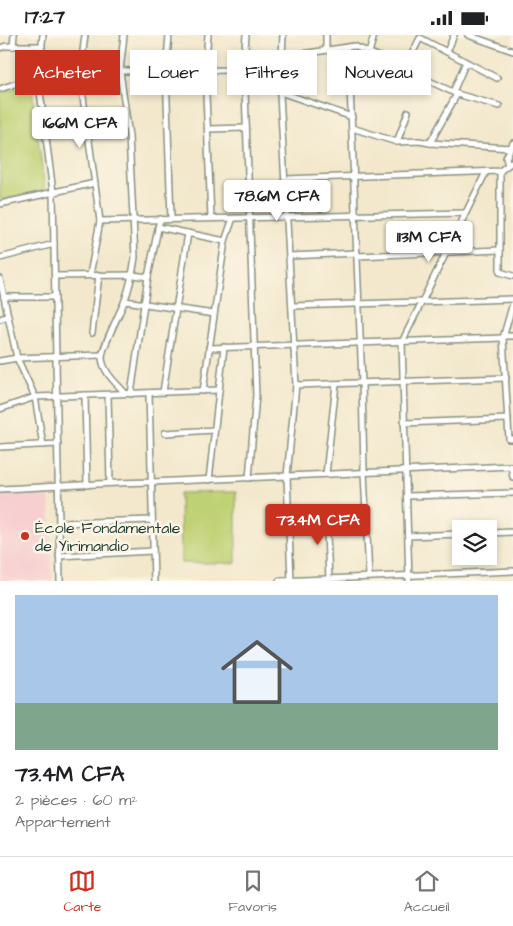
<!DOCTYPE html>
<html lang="fr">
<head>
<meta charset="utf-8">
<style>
  :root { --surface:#fff; --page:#f2f2f2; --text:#202124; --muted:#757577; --line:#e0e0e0; --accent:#c8321e }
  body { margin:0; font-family:"Architects Daughter",sans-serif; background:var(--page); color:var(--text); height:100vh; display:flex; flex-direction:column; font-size:19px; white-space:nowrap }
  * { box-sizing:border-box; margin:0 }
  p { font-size:16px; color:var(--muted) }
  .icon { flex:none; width:28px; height:28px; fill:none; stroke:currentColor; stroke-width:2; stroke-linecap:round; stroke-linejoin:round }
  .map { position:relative; height:546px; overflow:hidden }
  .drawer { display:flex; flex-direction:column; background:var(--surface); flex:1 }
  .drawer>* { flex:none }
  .banner { position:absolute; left:15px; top:15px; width:484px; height:45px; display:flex; gap:10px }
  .buttons { position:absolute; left:452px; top:485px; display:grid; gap:10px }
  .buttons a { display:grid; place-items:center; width:45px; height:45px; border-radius:0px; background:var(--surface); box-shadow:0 2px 8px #0003; font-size:25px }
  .price { position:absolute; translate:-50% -42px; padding:0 11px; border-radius:5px; background:#fff; color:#222; font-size:16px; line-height:32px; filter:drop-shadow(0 1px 2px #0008) }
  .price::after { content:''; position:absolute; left:50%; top:30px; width:15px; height:11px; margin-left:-8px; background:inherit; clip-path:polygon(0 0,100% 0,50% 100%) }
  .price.current { background:var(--accent); color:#fff }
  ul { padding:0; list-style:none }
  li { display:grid; align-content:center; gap:10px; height:265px; padding:0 15px }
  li+li { border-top:1px solid var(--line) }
  li span { display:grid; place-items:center; height:155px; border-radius:0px; color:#555 }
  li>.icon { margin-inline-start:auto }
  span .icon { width:90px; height:90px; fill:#fffc; stroke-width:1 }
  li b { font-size:21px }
  .tag { padding:0 18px; border-radius:0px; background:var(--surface); box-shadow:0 2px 8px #0003; font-size:18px; line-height:45px }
  .tag.current { background:var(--accent); color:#fff }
  .status { display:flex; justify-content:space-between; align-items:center; height:35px; padding:0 25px; background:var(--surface); direction:ltr }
  .status svg { height:14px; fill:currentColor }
  .tabs { display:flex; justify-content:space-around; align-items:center; height:70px; border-top:1px solid var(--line); background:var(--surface); font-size:14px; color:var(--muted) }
  .tabs a { display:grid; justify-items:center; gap:2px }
  .tabs .current { color:var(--accent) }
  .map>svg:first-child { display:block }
  .built { fill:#f7cfd0 }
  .green { fill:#bfd174; stroke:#6f8754 }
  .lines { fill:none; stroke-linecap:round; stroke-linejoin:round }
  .minor-casing { stroke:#899280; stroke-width:8 }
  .minor { stroke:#fff; stroke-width:5 }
  .poi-dot { fill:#c8321e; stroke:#fcf5e5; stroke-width:2 }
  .labels { text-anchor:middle; stroke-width:5; stroke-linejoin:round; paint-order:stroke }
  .poi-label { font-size:16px; fill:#1f3d34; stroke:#fcf5e5; text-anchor:start }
</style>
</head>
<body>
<div class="status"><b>17:27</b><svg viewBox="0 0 49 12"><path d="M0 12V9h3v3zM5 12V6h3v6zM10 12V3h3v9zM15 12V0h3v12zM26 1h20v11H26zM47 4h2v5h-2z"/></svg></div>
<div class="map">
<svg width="513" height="546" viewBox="0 0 513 546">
  <rect width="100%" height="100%" fill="#fcf5e5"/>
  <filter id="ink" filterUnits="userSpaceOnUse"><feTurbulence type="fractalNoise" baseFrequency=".02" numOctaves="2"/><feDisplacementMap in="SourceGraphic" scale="10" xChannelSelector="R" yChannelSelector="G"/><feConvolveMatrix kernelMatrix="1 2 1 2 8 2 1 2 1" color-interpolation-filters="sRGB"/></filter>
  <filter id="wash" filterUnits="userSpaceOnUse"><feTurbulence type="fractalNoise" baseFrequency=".0096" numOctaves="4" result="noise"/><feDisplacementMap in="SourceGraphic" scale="20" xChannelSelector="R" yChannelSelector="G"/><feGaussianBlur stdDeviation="1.12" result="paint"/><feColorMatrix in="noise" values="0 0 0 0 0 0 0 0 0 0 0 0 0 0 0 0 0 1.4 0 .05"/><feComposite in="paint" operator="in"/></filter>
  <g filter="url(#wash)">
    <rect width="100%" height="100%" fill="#f3e8cc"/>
    <path class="built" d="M49 454 52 546H0V456Z"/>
    <g class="green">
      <path d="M31 48 45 156 0 165V58Z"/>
      <path d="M236 457V528H181L180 458Z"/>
    </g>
  </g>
  <g filter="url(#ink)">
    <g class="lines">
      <g class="minor-casing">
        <g id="minor">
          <path d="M43 0 38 41 53 157 60 546"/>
          <path d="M85 0 80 40 100 186 90 240"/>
          <path d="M124 0 120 36 129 101 135 222C133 237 130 251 125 265 121 276 101 314 102 323 103 337 116 348 125 358"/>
          <path d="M169 0 166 36 171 184"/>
          <path d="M208 0 205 35 211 183"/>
          <path d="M246 0 244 28 256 360 249 443"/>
          <path d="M326 0V15"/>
          <path d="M468 0 513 16"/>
          <path d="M13 11 14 0"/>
          <path d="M0 13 6 11H42"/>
          <path d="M447 17 454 0"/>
          <path d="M369 18 374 0"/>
          <path d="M282 22 283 0"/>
          <path d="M278 23 296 350 287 441 291 546"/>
          <path d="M244 28 354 11 405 33 423 43 457 59 499 71"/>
          <path d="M405 33 420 3 497 43"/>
          <path d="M279 39 304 43"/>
          <path d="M39 45 120 36 244 35"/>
          <path d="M350 51 362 348 364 437 369 542"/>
          <path d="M0 54 38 41"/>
          <path d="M280 57 352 82"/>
          <path d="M453 57 466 27"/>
          <path d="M352 93 397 107 419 106 430 108 511 113"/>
          <path d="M208 94 246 93"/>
          <path d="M397 107 408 77"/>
          <path d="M430 108 457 59"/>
          <path d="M508 130 506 123 513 108"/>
          <path d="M500 136V237L513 241"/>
          <path d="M285 144 500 136 513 126"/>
          <path d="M0 169 95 148"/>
          <path d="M100 186 465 178"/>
          <path d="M158 192 225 206"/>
          <path d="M289 221 357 218"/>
          <path d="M357 221 500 215"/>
          <path d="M0 223 54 209"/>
          <path d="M55 241 133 240 148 242"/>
          <path d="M0 244 17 323 35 362 43 410"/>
          <path d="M4 262H55"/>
          <path d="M125 266 214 279"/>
          <path d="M513 268 503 303 509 404H513"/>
          <path d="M292 271 513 264"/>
          <path d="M0 284 8 281"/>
          <path d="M92 298 99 240"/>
          <path d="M504 301H513"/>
          <path d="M209 313 503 303"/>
          <path d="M0 326 17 323 101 320"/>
          <path d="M296 350 506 343"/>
          <path d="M203 356 225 206 233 183"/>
          <path d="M163 357 188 198"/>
          <path d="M149 358 154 546"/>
          <path d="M131 359 148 242 160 184"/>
          <path d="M85 360 87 450"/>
          <path d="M108 360 110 448"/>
          <path d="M0 374 35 362 219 355"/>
          <path d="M404 388 508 384"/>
          <path d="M165 398 214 395"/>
          <path d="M0 412 58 409"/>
          <path d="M326 439 336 349"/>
          <path d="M209 445 224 312"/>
          <path d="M0 454C50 452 101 448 151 447L511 431 513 442"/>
          <path d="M407 461 513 458"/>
          <path d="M326 477 329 544"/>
          <path d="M289 478 366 475"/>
          <path d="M59 488 152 485"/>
          <path d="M489 498 513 497"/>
          <path d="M408 501 461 499"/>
          <path d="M59 521 153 516"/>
          <path d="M279 546 513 536"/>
          <path d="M409 546 402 307 486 137"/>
        </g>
      </g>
      <use href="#minor" class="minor"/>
    </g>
  </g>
  <circle class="poi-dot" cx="25" cy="501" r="5"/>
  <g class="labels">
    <g class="poi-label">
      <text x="35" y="498">École Fondamentale<tspan x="35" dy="18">de Yirimandio</tspan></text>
    </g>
  </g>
</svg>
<div class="buttons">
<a><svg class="icon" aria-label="layers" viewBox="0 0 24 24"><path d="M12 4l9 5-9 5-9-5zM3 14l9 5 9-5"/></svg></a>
</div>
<b class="price" style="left:80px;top:114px">166M CFA</b>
<b class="price" style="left:277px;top:187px">78.6M CFA</b>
<b class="price" style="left:429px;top:228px">113M CFA</b>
<b class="price current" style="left:318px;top:511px">73.4M CFA</b>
<div class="banner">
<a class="tag current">Acheter</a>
<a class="tag">Louer</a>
<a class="tag">Filtres</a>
<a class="tag">Nouveau</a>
</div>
</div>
<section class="drawer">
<ul>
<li><span style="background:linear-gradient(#a9c7e8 70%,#7fa58c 0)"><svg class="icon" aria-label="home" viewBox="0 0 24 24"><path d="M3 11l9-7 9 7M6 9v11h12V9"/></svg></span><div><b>73.4M CFA</b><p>2 pièces · 60 m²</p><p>Appartement</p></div></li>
</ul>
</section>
<nav class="tabs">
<a class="current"><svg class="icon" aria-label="map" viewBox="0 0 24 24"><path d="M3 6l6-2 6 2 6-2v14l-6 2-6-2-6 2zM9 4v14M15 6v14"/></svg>Carte</a>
<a><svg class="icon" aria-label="saved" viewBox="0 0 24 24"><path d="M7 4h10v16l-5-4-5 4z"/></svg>Favoris</a>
<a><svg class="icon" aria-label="home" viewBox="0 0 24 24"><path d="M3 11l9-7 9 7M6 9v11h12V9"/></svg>Accueil</a>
</nav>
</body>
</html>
